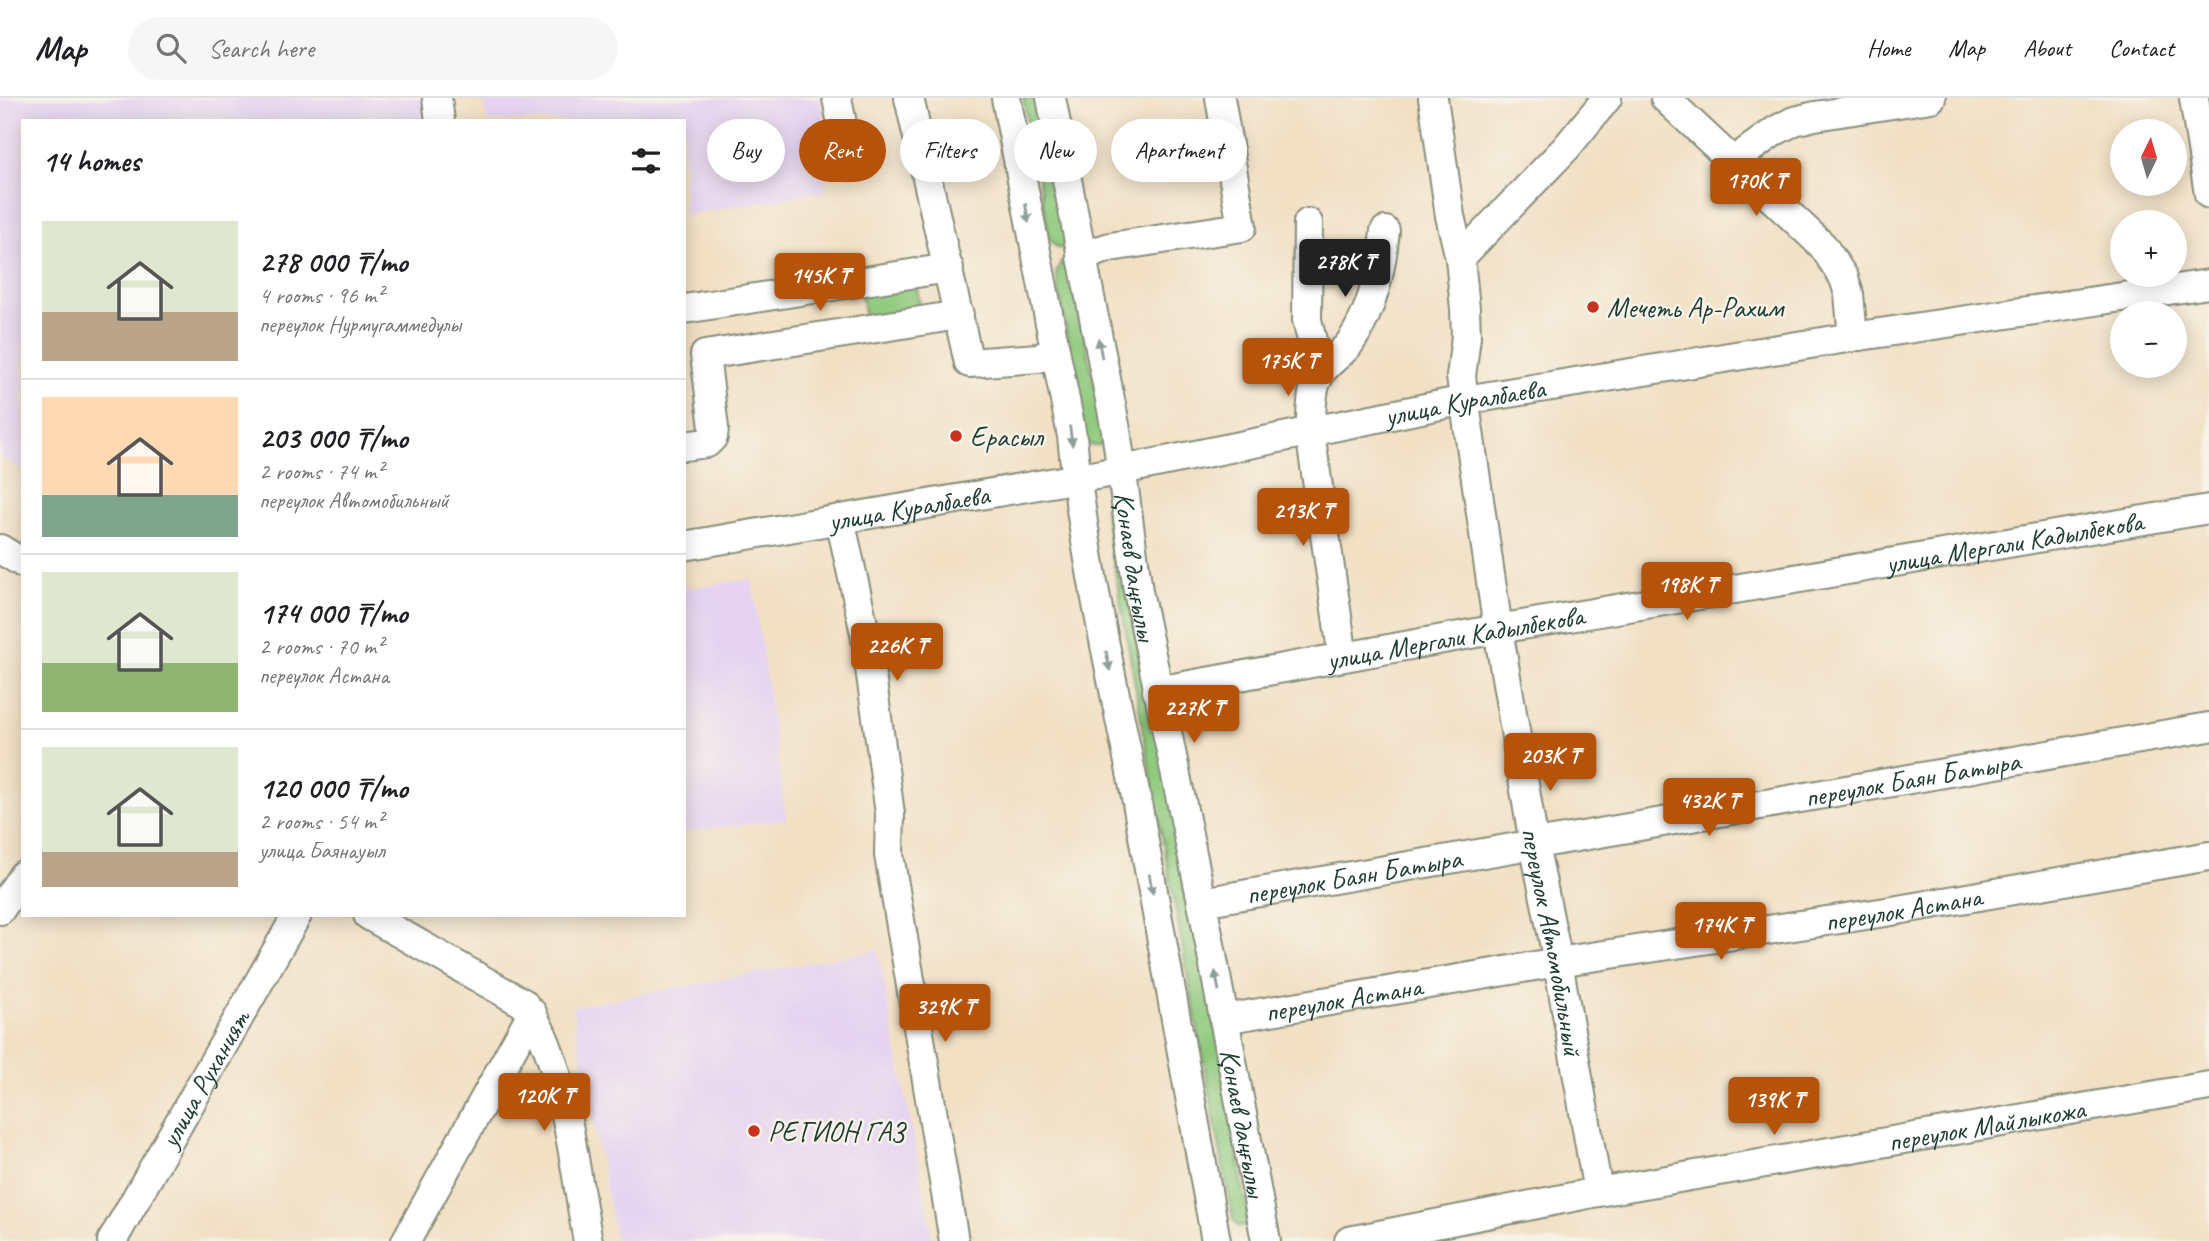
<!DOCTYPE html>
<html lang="en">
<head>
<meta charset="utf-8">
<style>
  :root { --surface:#fff; --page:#f6f6f6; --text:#202124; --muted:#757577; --line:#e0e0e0; --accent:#b45309 }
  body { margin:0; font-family:Caveat,sans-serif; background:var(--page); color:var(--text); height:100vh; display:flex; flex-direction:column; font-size:26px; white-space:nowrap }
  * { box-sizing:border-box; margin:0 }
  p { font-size:23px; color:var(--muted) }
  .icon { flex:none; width:38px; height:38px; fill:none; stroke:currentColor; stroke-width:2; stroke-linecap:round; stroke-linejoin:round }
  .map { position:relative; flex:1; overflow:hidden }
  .details { position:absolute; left:21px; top:21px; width:665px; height:798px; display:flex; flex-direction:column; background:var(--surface); border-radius:0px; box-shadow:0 4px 18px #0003 }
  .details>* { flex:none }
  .guide { position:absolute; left:707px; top:21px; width:665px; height:63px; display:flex; gap:14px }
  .needle { width:46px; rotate:5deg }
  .tools { position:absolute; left:2110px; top:21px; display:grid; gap:14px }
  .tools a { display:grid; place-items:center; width:77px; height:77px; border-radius:50%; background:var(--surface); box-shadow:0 4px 18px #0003; font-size:35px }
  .price { position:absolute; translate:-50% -60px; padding:0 16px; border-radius:7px; background:var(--accent); color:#fff; font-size:23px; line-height:46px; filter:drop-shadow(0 2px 4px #0008) }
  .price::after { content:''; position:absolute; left:50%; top:42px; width:21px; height:16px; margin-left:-10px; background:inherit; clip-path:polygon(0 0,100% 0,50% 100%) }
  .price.current { background:#222; color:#fff }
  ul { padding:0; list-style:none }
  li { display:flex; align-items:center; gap:21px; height:175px; padding:0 21px }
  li+li { border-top:2px solid var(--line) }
  li span { display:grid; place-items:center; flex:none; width:196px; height:140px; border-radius:0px; color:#555 }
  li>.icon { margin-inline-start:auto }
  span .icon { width:84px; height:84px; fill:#fffc; stroke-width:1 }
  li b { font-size:30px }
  h2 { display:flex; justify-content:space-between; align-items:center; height:84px; padding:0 21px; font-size:30px }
  .tag { padding:0 24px; border-radius:32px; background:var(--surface); box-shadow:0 4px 18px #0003; font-size:24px; line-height:63px }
  .tag.current { background:var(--accent); color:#fff }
  header { display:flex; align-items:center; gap:42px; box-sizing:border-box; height:98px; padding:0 35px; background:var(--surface); border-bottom:2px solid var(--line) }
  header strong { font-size:33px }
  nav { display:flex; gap:38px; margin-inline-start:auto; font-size:24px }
  .search { width:490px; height:63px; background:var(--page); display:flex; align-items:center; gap:18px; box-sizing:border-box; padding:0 24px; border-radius:38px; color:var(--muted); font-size:26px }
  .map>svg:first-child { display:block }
  .built { fill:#e5d3f1 }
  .green { fill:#90ca7e; stroke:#588459; stroke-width:2 }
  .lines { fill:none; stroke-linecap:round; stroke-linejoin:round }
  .minor-casing { stroke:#888e7c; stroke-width:32 }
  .minor { stroke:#fff; stroke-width:28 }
  .oneway { fill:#8f9e9a }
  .poi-dot { fill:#c8321e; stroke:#f7f3e8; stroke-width:2.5 }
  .labels { text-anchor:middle; stroke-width:5; stroke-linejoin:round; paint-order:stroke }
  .poi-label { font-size:28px; fill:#1f3d34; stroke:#f7f3e8; text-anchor:start }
  .street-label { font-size:28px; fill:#1f3d34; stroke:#f7f3e8 }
</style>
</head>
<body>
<header>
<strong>Map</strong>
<div class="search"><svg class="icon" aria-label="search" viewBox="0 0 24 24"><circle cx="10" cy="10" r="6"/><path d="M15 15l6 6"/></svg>Search here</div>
<nav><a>Home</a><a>Map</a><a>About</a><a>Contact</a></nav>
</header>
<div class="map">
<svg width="2209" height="1143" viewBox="0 0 2209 1143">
  <rect width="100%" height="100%" fill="#f7f3e8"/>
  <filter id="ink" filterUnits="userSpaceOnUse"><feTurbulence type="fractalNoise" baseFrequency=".0143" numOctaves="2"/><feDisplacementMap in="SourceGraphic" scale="14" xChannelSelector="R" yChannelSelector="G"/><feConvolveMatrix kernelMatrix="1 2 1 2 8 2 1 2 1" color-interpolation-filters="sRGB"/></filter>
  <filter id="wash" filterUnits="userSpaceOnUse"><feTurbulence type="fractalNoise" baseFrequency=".00686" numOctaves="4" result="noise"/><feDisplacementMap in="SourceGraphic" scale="28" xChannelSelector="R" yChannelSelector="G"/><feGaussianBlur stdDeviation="1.57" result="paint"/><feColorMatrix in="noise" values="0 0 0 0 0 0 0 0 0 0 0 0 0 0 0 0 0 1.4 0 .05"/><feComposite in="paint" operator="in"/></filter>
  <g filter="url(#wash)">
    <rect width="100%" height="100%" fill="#f2e0c4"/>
    <g class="built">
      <path d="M0 0H428L432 23H23V373L0 359Z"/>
      <path d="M483 0H820L827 42 826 93 684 117V23H487Z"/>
      <path d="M752 481 786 721 684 734V491Z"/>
      <path d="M878 852 933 1143H616L572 909Z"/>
    </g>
    <g class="green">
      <path d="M1023 0H1048L1067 150H1058L1050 142Z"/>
      <path d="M1069 161 1106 345 1098 348 1090 347 1085 341 1056 175 1061 164Z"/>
      <path d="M915 178 922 220 866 229 860 187Z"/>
      <path d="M1124 407 1250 1128 1239 1129 1233 1121 1154 695 1104 410Z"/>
    </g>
  </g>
  <g filter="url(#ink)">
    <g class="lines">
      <g class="minor-casing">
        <g id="minor">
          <path d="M437 0 440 23"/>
          <path d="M837 0 850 68"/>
          <path d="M909 0 969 265 1038 260 1055 255"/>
          <path d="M1006 0 1072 338C1084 460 1112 579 1136 699 1164 847 1190 995 1216 1143"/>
          <path id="s1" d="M1051 0 1116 332 1138 493 1202 804 1266 1143"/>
          <path id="s2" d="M1433 0 1450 118 1460 160 1465 211 1466 238 1461 279 1498 531 1534 746 1558 864 1598 1094"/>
          <path d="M1665 0 1823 148 1844 180 1849 196 1853 239"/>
          <path d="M2194 0 2209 96"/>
          <path d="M1732 64 1775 33 1794 23 1815 18 1931 0"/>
          <path d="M1308 125 1307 222 1320 276"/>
          <path d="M1081 159 1110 149 1242 129 1220 0"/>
          <path d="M1460 160 1566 50 1607 0"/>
          <path d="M684 211 949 170"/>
          <path d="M684 348 707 345 713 339 714 330 705 257 959 217"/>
          <path d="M840 421 865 535 880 641 890 716 889 757 954 1143"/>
          <path id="s3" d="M684 448 1102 376 1465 302 1853 239 2209 186"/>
          <path d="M0 451 23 465"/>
          <path d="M1343 559 1310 334C1312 316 1310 291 1320 276 1327 264 1342 256 1350 245 1373 212 1381 171 1385 133"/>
          <path id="s4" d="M1157 593 1498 531 2209 411"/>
          <path id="s5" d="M1202 804 2209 629"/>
          <path d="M0 812 23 777"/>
          <path d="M368 817 523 905C565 953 575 1079 588 1143"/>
          <path id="s6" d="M1224 921 1558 864 1886 814 2209 758"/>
          <path id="s7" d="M112 1143 297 817"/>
          <path d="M406 1143 532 915"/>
          <path id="s8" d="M1349 1143 1598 1094 2209 988"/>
        </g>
      </g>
      <use href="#minor" class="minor"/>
    </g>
    <defs><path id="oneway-solid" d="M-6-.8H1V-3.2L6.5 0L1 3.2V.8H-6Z" transform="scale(1.75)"/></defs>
    <g class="oneway">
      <use href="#oneway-solid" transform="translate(1027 115) rotate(80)"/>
      <use href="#oneway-solid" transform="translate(1100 250) rotate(-101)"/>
      <use href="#oneway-solid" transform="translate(1071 338) rotate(82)"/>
      <use href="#oneway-solid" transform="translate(1108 563) rotate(79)"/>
      <use href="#oneway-solid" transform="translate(1151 786) rotate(80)"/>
      <use href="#oneway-solid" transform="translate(1217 883) rotate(-101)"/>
    </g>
  </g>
  <g class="poi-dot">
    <circle cx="1593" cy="209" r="7"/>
    <circle cx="956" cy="338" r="7"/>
    <circle cx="754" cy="1033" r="7"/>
  </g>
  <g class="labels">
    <g class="poi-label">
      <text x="1607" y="219">Мечеть Ар-Рахим</text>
      <text x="970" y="348">Ерасыл</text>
      <text x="768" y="1043">РЕГИОН ГАЗ</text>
    </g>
    <g class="street-label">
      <text dy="10" stroke="none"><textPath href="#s3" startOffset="794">улица Куралбаева</textPath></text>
      <text dy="10" stroke="none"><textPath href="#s3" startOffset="228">улица Куралбаева</textPath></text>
      <text dy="10" stroke="none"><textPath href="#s4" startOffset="870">улица Мергали Кадылбекова</textPath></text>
      <text dy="10" stroke="none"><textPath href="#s1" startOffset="476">Қонаев даңғылы</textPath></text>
      <text dy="10" stroke="none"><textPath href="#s4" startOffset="303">улица Мергали Кадылбекова</textPath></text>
      <text dy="10" stroke="none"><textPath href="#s5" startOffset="721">переулок Баян Батыра</textPath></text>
      <text dy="10" stroke="none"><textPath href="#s5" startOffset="154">переулок Баян Батыра</textPath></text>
      <text dy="10" stroke="none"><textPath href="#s6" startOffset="688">переулок Астана</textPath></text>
      <text dy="10" stroke="none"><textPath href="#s2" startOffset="854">переулок Автомобильный</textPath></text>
      <text dy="10" stroke="none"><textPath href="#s6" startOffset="121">переулок Астана</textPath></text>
      <text dy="10" stroke="none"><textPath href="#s7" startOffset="187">улица Руханият</textPath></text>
      <text dy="10" stroke="none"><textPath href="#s1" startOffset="1043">Қонаев даңғылы</textPath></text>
      <text dy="10" stroke="none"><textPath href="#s8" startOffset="648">переулок Майлыкожа</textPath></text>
    </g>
  </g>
</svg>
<div class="tools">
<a><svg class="needle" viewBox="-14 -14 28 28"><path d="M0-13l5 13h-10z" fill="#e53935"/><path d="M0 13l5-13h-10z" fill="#757577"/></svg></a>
<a>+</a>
<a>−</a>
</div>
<b class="price" style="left:1756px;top:120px">170K ₸</b>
<b class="price current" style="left:1345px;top:201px">278K ₸</b>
<b class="price" style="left:820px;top:215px">145K ₸</b>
<b class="price" style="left:1288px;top:300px">175K ₸</b>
<b class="price" style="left:1303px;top:450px">213K ₸</b>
<b class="price" style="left:1687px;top:524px">198K ₸</b>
<b class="price" style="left:897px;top:585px">226K ₸</b>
<b class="price" style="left:1194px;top:647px">227K ₸</b>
<b class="price" style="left:1550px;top:695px">203K ₸</b>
<b class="price" style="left:1709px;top:740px">432K ₸</b>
<b class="price" style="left:1721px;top:864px">174K ₸</b>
<b class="price" style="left:945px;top:946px">329K ₸</b>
<b class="price" style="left:544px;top:1035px">120K ₸</b>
<b class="price" style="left:1774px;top:1039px">139K ₸</b>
<div class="guide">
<a class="tag">Buy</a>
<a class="tag current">Rent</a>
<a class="tag">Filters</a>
<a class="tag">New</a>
<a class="tag">Apartment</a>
</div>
<section class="details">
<h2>14 homes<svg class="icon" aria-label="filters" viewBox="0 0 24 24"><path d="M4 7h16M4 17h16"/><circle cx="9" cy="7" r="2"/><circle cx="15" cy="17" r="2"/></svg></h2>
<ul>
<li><span style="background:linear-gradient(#dfe7d0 65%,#b9a48a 0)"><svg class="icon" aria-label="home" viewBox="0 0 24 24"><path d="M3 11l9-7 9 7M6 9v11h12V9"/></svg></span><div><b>278 000 ₸/mo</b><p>4 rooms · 96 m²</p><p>переулок Нурмугаммедулы</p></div></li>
<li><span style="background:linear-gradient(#ffd9b3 70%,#7fa58c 0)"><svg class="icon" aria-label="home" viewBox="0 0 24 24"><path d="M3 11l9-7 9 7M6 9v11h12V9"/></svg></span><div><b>203 000 ₸/mo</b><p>2 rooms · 74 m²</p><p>переулок Автомобильный</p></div></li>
<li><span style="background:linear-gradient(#dfe7d0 65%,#8fb573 0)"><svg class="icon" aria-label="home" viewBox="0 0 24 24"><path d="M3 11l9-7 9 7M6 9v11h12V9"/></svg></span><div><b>174 000 ₸/mo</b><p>2 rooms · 70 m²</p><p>переулок Астана</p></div></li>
<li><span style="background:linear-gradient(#dfe7d0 75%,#b9a48a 0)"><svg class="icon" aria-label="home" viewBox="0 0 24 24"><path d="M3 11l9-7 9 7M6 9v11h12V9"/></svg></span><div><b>120 000 ₸/mo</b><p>2 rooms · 54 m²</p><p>улица Баянауыл</p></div></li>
</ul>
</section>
</div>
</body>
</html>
